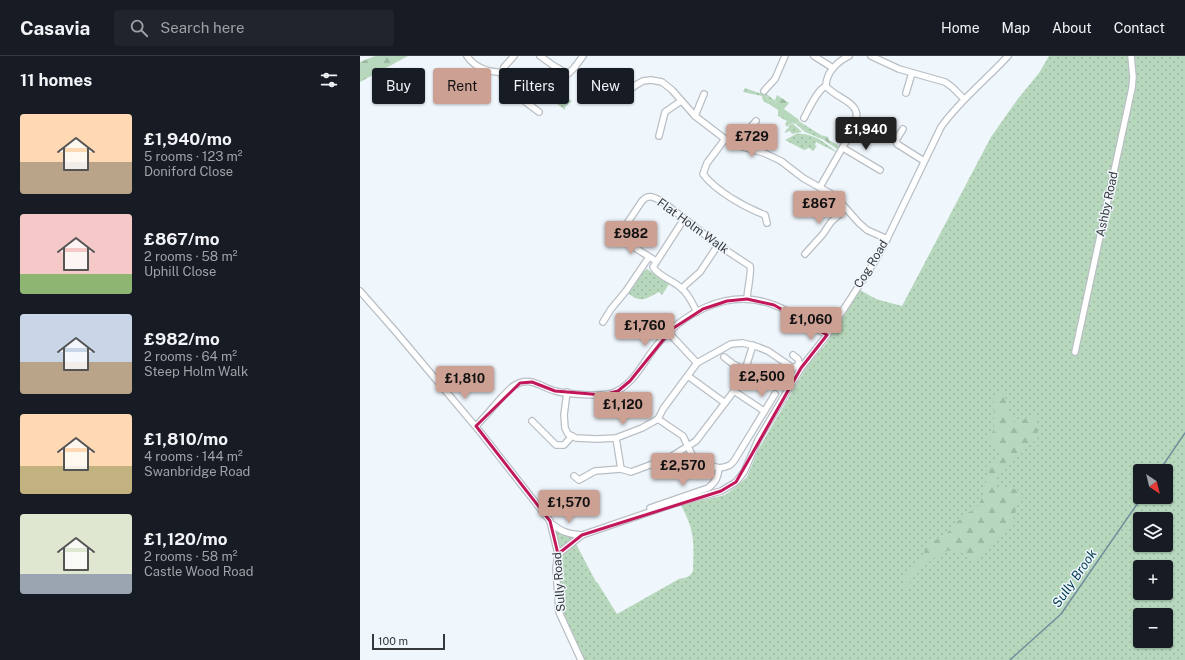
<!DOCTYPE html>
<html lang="en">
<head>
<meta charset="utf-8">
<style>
  :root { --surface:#171b24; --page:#20242c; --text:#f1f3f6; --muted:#9ea1a6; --line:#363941; --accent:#cda094 }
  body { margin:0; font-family:"Public Sans",sans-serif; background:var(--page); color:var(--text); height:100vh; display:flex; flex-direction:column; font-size:15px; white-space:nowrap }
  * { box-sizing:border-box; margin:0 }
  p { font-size:13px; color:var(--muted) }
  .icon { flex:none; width:22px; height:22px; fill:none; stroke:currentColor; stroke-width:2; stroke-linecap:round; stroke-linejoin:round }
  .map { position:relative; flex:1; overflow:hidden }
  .details { display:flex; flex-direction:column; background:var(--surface); width:360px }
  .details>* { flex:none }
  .top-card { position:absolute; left:12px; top:12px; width:380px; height:36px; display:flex; gap:8px }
  .needle { width:26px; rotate:145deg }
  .tools { position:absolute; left:773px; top:408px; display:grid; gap:8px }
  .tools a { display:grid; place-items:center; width:40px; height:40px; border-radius:4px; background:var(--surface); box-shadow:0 1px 3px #0004; font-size:20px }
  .scale { position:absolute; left:12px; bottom:10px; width:73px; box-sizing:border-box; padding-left:4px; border:2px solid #36393b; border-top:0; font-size:11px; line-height:14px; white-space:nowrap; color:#36393b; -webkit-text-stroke:3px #eff6fc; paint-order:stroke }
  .price { position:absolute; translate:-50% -34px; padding:0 9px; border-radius:4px; background:var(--accent); color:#111; font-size:13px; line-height:26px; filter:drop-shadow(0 1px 2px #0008) }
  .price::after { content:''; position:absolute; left:50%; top:24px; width:12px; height:9px; margin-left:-6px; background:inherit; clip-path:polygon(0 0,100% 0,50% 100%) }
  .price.on { background:#222; color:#fff }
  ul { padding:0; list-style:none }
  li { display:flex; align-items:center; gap:12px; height:100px; padding:0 20px }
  li span { display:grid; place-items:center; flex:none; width:112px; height:80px; border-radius:4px; color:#555 }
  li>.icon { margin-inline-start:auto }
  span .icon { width:48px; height:48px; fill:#fffc; stroke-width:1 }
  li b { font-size:17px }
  h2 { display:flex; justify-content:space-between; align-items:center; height:48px; padding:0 20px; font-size:17px }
  .pill { padding:0 14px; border-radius:4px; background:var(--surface); box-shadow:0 1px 3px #0004; font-size:14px; line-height:36px }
  .pill.on { background:var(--accent); color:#111 }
  header { display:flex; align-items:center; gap:24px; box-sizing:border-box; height:56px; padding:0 20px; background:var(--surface); border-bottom:1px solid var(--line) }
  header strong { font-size:19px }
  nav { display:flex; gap:22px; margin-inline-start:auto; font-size:14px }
  .search { width:280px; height:36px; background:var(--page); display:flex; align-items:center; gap:10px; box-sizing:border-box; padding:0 14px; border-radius:4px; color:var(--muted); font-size:15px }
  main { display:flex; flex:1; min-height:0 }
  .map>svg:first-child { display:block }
  .grass { fill:url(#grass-dots); fill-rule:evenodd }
  .forest { fill:url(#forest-firs) }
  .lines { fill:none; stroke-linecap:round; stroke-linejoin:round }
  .stream { stroke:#708e9d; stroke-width:1.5 }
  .minor-casing { stroke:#b9bfc5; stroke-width:8 }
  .minor { stroke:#fff; stroke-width:5.5 }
  .marked { fill:none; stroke:#c2185b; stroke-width:3; stroke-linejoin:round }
  .labels { text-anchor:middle; stroke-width:3; stroke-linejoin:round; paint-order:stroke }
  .street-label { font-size:12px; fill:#36393b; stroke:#eff6fc }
  .water-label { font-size:13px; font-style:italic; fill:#003c51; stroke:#eff6fc }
</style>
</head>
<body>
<header>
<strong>Casavia</strong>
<div class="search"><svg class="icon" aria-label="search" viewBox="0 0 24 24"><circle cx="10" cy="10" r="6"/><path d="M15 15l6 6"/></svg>Search here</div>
<nav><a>Home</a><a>Map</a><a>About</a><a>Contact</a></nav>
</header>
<main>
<section class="details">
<h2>11 homes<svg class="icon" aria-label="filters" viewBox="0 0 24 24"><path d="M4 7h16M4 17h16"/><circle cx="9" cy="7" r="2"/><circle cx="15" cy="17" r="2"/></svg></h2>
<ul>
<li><span style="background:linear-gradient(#ffd9b3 60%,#b9a48a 0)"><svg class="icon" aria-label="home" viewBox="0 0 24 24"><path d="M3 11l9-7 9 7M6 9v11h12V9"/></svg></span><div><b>£1,940/mo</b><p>5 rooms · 123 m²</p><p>Doniford Close</p></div></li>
<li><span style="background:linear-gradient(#f6c9c9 75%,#8fb573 0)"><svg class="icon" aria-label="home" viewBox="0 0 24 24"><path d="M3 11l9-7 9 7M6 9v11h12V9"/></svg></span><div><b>£867/mo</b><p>2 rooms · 58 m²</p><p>Uphill Close</p></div></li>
<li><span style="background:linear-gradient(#c9d6e8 60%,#b9a48a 0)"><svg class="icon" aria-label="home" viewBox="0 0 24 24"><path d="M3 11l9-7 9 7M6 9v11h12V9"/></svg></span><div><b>£982/mo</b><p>2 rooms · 64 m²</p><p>Steep Holm Walk</p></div></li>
<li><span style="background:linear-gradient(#ffd9b3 65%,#c2b280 0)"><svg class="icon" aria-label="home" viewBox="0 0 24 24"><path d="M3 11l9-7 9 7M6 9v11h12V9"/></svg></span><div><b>£1,810/mo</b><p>4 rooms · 144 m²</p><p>Swanbridge Road</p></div></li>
<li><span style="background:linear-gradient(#dfe7d0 75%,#9aa5b1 0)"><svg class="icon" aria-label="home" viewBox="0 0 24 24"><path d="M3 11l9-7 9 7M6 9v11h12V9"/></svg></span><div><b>£1,120/mo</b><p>2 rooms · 58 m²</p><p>Castle Wood Road</p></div></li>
</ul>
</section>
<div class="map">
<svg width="825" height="604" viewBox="0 0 825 604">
  <defs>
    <pattern id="grass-dots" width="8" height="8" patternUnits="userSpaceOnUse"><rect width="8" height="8" fill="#b7d8bc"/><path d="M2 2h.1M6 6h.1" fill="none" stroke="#9ebaa2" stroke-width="1.8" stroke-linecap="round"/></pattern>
    <pattern id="forest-firs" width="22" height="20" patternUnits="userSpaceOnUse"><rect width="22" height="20" fill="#b7d8bc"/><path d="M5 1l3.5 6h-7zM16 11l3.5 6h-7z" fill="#9ebaa2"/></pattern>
  </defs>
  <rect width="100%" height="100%" fill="#eff6fc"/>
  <g class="grass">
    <path d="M689 0H825V604H223L202 558 200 536V506L205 494 215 486 236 526H237L257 558 319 523C325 522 330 521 333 515 334 485 335 476 321 449L365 439 377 430 387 421 398 394 447 310 466 288 500 234 516 243 542 250 631 81 657 44 679 17ZM780 415H806V441H780ZM780 463H806V489H780ZM780 511H806V537H780ZM780 559H806V585H780Z"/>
    <path d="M385 32 399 37 404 36 418 47 408 44 407 40 402 42V40L383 36Z"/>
    <path d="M198 37 212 45 205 51V54L192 44Z"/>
    <path d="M440 66 461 79 464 84 445 76 436 68Z"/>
    <path d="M432 67 442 76 432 78 430 75 424 77Z"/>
    <path d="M436 78C452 76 465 87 476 95V96L456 86 455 89 457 90 453 95 449 92 444 94 425 84Z"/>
    <path d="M287 213 309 228 302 239 299 236C286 242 283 248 269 238L268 237 283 215H285Z"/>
    <path d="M196 474 216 481 200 493 195 475Z"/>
  </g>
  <g class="forest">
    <path d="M15 0H48L0 26V6Z"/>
    <path d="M417 39 429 47 424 53 438 63 440 66 436 68 432 67 427 71 425 68 427 65 418 60V54L409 48 404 46 402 42 407 40 408 44 417 47 415 44Z"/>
    <path d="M461 79 468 81 469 84 479 90 477 93 464 84Z"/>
    <path d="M640 335 645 341 652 365 657 367 667 362 675 361 678 370 677 383 649 405 635 425 637 431H650L659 435 660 442 651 469 627 492 621 502 614 504 606 499 592 493 576 500 559 515 545 532 542 529 546 520 564 501 565 490 581 481 588 476 604 459 617 452 621 444 630 413 633 406 641 398 639 392 633 388 629 383 634 373V341L636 337Z"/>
  </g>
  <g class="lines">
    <g class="stream">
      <path d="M799 415 825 377"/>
      <path d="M650 604 701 558 782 441"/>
    </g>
    <g class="minor-casing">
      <g id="minor">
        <path d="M107 0C115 12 130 17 142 16L143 26 147 32 179 56"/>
        <path d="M180 0 194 10 208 18 214 12 223 0"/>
        <path d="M454 0 473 12"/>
        <path d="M511 0 539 13 585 26 592 31 604 43"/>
        <path d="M142 16 144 11 154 0"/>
        <path d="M404 35 415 23 425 0"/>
        <path d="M546 37 552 17"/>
        <path d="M258 42 276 29 283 25 291 24 302 26 312 34 335 60 365 83 376 89 404 97 421 105 443 122 475 140 499 167 507 174 527 183"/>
        <path d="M335 60 344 38"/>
        <path d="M444 62C449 53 457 34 466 30 466 16 478 5 489 0"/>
        <path d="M543 73 536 84 537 88 564 105"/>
        <path d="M299 80 305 56 321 45"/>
        <path d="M365 83 347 107 343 118C356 135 384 151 405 159L407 167"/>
        <path d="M385 91 389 73 396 65"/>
        <path d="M483 92 520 114"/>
        <path d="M460 131 492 75C508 45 479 46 466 30"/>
        <path d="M324 163 293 211C299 221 313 224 321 232 329 238 332 247 337 256"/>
        <path d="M445 198 463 178 471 166 485 153"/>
        <path d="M296 205 264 185 262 181V175L282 145C289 137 295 142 303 146L358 189 390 210C392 214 387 236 387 243"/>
        <path d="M322 232 340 216 358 189"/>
        <path d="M0 235 36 276 121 377 190 465 198 498 196 512 199 556 221 604"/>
        <path d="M243 266 251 253 266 235 289 201"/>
        <path d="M309 277 337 307"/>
        <path d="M715 296 772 32 773 21 771 0"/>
        <path d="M364 301 373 308 385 314"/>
        <path d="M328 320 365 347"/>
        <path d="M424 327 433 312"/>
        <path d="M374 335 404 355"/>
        <path d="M207 336 204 359 205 372 208 378 216 382 237 383 256 382 282 372 298 363 303 353 337 307 371 288 383 287 398 291 408 295 433 312 437 310 439 306 438 303 433 299"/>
        <path d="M298 363 323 380 332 399 346 408 359 412 365 411 370 409 374 405 415 338"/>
        <path d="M172 365 196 389H204L212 380"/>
        <path d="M116 370C125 361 133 351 142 341 146 337 150 332 155 329 170 320 181 331 195 335 207 338 241 341 252 337 271 331 282 309 293 294 321 257 368 231 414 249 433 256 450 269 467 279"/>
        <path d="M256 382 261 413 271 416 309 402 336 385 374 335 385 314 393 289"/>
        <path d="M214 420 219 424 235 415 261 413"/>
        <path d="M290 452 348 432C356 426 358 421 359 412"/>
        <path d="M192 468C202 476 208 478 222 479"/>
        <path d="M198 498 222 479 313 448 361 435 376 426 384 416 398 384 441 312 467 279 515 205 527 183 581 71C600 44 626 24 648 0"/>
      </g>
    </g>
    <use href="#minor" class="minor"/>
  </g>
  <path class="marked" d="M387 243 414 249 467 279 441 312 376 426 361 435 222 479 198 498 190 465 116 370 160 327 172 326 195 335 243 339 258 335 270 325 312 273 343 253 367 245Z"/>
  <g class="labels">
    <g class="street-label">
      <text transform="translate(747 148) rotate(-78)" y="4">Ashby Road</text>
      <text transform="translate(333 170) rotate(36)" y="4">Flat Holm Walk</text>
      <text transform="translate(511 208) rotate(-59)" y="4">Cog Road</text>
      <text transform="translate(199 526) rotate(-94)" y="4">Sully Road</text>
    </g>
    <g class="water-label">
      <text transform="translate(714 522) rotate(-55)" y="5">Sully Brook</text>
    </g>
  </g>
</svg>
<div class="tools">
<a><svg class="needle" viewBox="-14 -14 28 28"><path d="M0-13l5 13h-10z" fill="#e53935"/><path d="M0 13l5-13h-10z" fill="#9ea1a6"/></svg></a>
<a><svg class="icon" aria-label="layers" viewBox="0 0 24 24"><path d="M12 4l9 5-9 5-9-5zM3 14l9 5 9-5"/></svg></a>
<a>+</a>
<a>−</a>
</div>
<div class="scale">100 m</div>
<b class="price on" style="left:506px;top:95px">£1,940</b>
<b class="price" style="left:392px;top:102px">£729</b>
<b class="price" style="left:459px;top:169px">£867</b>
<b class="price" style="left:271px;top:199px">£982</b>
<b class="price" style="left:451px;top:285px">£1,060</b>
<b class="price" style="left:285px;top:291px">£1,760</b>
<b class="price" style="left:402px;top:342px">£2,500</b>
<b class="price" style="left:105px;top:344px">£1,810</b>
<b class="price" style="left:263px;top:370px">£1,120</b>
<b class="price" style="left:323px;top:431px">£2,570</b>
<b class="price" style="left:209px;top:468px">£1,570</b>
<div class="top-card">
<a class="pill">Buy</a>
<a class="pill on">Rent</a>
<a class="pill">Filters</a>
<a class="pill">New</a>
</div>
</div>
</main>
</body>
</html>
